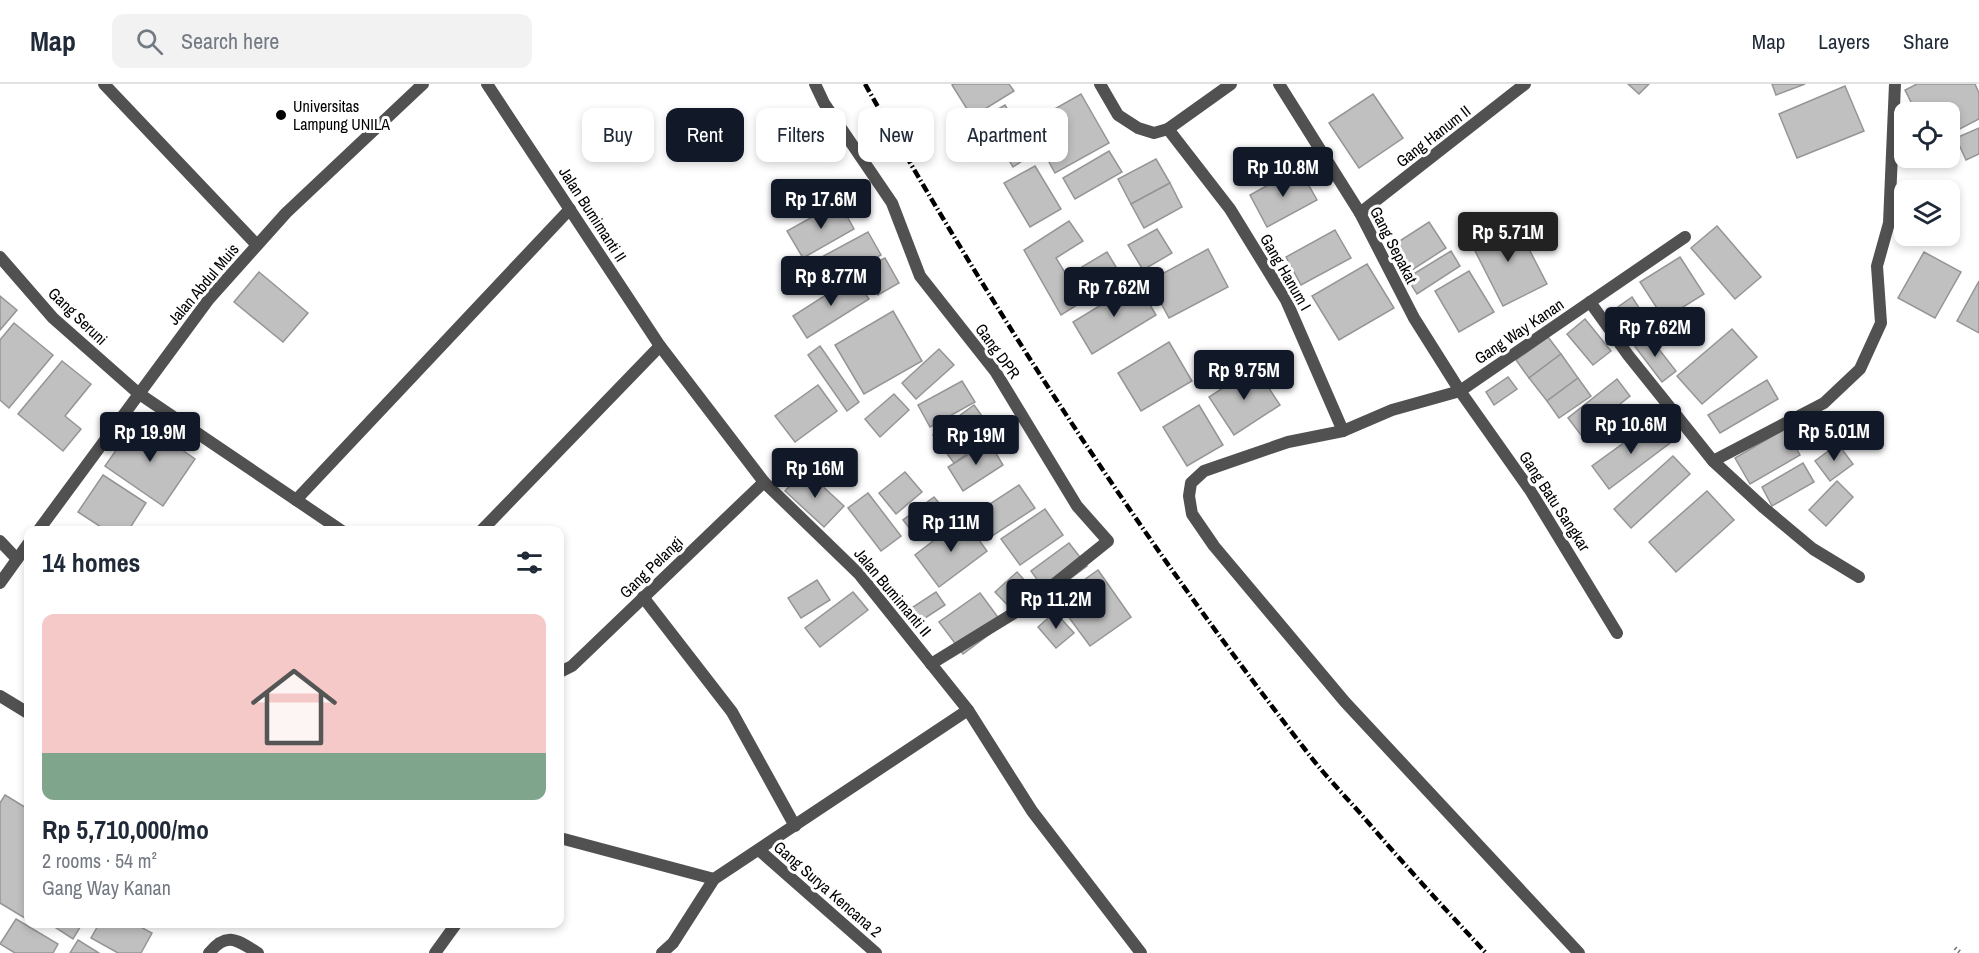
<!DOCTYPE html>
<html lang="en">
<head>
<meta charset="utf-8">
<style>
  :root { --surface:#fff; --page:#f2f2f3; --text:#1f2937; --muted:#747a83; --line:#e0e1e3; --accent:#111827 }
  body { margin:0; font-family:"Archivo Narrow",sans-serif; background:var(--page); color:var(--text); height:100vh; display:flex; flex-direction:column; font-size:22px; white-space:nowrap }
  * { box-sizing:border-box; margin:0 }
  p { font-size:20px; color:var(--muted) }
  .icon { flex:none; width:33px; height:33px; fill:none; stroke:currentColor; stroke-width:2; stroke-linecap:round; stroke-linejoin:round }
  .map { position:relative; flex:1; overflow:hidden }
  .drawer { position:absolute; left:24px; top:442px; width:540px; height:402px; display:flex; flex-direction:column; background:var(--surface); border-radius:12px; box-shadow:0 3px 9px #0003 }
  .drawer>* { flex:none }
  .guide { position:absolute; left:582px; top:24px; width:570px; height:54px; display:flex; gap:12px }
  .controls { position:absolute; left:1894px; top:18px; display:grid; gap:12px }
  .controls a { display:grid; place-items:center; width:66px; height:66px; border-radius:12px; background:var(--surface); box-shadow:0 3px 9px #0003; font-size:30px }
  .price { position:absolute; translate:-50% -51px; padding:0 14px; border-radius:6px; background:var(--accent); color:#fff; font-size:20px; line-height:39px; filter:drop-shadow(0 2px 3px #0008) }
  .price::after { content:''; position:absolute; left:50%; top:36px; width:18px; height:14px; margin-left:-9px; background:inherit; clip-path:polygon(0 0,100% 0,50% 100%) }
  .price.current { background:#222; color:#fff }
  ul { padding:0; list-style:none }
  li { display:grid; align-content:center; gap:12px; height:318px; padding:0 18px }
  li+li { border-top:2px solid var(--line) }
  li span { display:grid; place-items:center; height:186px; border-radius:12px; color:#555 }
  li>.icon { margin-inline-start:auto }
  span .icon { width:108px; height:108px; fill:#fffc; stroke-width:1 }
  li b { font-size:26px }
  h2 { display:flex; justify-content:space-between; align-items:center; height:72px; padding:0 18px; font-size:26px }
  .tag { padding:0 21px; border-radius:12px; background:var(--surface); box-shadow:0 3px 9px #0003; font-size:21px; line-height:54px }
  .tag.current { background:var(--accent); color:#fff }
  header { display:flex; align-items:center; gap:36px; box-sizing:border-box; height:84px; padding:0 30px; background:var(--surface); border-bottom:2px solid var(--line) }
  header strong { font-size:28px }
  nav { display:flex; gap:33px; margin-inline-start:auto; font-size:21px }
  .search { width:420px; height:54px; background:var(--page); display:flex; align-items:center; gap:15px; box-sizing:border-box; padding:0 21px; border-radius:12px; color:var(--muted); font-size:22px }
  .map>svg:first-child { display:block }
  .building { fill:#c0c0c0; stroke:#959595; stroke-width:1.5 }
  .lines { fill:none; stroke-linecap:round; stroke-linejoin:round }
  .path { stroke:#737373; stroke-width:4; stroke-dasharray:1.5 3; stroke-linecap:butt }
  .street { stroke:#515151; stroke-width:12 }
  .rail { stroke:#000; stroke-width:4.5; stroke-dasharray:9 3 1.5 3; stroke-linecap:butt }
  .poi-dot { fill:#000; stroke:#fff; stroke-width:2 }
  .labels { text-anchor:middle; stroke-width:6; stroke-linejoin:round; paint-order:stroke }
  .poi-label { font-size:16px; fill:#000; stroke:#fff; text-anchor:start }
  .street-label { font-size:16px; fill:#000; stroke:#fff }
</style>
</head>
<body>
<header>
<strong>Map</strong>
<div class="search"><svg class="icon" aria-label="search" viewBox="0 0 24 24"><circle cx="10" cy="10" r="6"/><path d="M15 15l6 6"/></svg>Search here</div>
<nav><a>Map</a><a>Layers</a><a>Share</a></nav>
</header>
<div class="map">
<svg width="1979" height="869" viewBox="0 0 1979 869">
  <rect width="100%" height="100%" fill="#fff"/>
  <g class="building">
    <path d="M954 0H1009L1014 7 972 33 952 1Z"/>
    <path d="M1628 0H1649L1639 10Z"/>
    <path d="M1772 0H1805L1776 11Z"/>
    <path d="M1917 0H1975L1979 9V35L1950 50V28H1916L1905 6Z"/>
    <path d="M1845 2 1864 47 1797 74 1779 30Z"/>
    <path d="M1081 10 1109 59 1055 89 1028 40Z"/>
    <path d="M1373 10 1403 54 1359 84 1329 39Z"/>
    <path d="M1005 21 1017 41 981 61 970 41Z"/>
    <path d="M1979 44V70L1966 76 1956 54Z"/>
    <path d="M1021 49 1034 69 1013 83 1000 62Z"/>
    <path d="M1109 67 1122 88 1075 115 1063 94Z"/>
    <path d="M1156 75 1170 99 1131 120 1118 95Z"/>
    <path d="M1035 82 1061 125 1030 143 1004 99Z"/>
    <path d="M1299 84 1317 116 1267 143 1250 111Z"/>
    <path d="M1170 99 1182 123 1144 144 1131 120Z"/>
    <path d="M839 118 854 145 803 174 787 147Z"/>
    <path d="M1514 136 1547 200 1503 222 1470 157Z"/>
    <path d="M1069 137 1083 157 1056 174 1067 192 1107 168 1122 193 1061 231 1024 166Z"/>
    <path d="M1429 138 1446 164 1412 186 1395 160Z"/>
    <path d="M1717 142 1761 193 1735 215 1691 164Z"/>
    <path d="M1157 145 1172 169 1143 186 1128 161Z"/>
    <path d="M1335 146 1351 174 1301 201 1286 173Z"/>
    <path d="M868 148 881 171 831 198 818 175Z"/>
    <path d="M1208 165 1228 203 1169 234 1149 197Z"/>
    <path d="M1451 167 1460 182 1417 210 1407 194Z"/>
    <path d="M1924 168 1961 188 1935 234 1898 214Z"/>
    <path d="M1680 173 1704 210 1664 235 1640 198Z"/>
    <path d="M885 174 899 199 878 211 864 185Z"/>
    <path d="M1367 180 1394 224 1339 256 1312 212Z"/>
    <path d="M1469 187 1494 228 1459 248 1435 207Z"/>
    <path d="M259 188 308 229 283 258 234 218Z"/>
    <path d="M854 193 869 215 807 254 793 232Z"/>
    <path d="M1979 197V249L1957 237Z"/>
    <path d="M1137 199 1156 231 1092 270 1073 238Z"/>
    <path d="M0 212 17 226 0 246Z"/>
    <path d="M1632 213 1645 233 1631 242 1618 223Z"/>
    <path d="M893 227 922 277 864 310 835 261Z"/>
    <path d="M1585 235 1611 267 1593 281 1567 250Z"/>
    <path d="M14 239 53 271 9 324 0 316V256Z"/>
    <path d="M1732 245 1757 273 1702 320 1677 292Z"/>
    <path d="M1647 250 1676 287 1662 298 1633 260Z"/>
    <path d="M1548 253 1561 270 1529 294 1516 276Z"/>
    <path d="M1169 258 1192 297 1141 327 1118 289Z"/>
    <path d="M820 262 859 318 847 327 808 271Z"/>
    <path d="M939 265 954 281 916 315 902 299Z"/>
    <path d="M1561 270 1578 294 1547 317 1529 294Z"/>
    <path d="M62 277 91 300 65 332 81 345 63 367 18 330Z"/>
    <path d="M1255 283 1280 321 1234 351 1209 313Z"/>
    <path d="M1508 293 1517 305 1494 321 1486 308Z"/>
    <path d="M1578 294 1591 312 1559 334 1547 317Z"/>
    <path d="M1617 295 1630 312 1581 351 1568 334Z"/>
    <path d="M1767 296 1778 315 1720 349 1708 331Z"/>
    <path d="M962 297 975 318 930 343 918 321Z"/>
    <path d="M818 301 837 327 795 358 775 332Z"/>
    <path d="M894 310 909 326 880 353 865 335Z"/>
    <path d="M974 321 995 350 954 379 933 351Z"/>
    <path d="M1199 321 1223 361 1187 382 1163 343Z"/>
    <path d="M1810 331 1823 353 1804 364 1792 342Z"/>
    <path d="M138 335 195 375 163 422 105 382Z"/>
    <path d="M1654 337 1670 359 1609 405 1592 382Z"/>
    <path d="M1785 345 1800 371 1750 400 1735 374Z"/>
    <path d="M989 358 1003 381 963 407 948 383Z"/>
    <path d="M1838 360 1853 380 1830 397 1815 377Z"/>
    <path d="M1673 372 1690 390 1631 444 1614 425Z"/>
    <path d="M1803 379 1814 398 1772 422 1762 403Z"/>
    <path d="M805 386 844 422 824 443 785 407Z"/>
    <path d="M905 388 922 408 896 430 879 409Z"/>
    <path d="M103 391 146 419 128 447H107L78 428Z"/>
    <path d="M1837 397 1853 413 1826 442 1809 426Z"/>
    <path d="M1019 401 1035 424 989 454 973 431Z"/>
    <path d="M1707 407 1734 436 1676 488 1649 458Z"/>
    <path d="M868 409 901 452 881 467 848 424Z"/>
    <path d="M934 413 945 426 914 450 903 436Z"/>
    <path d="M1045 425 1063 451 1020 481 1001 455Z"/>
    <path d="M963 434 987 467 939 503 915 471Z"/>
    <path d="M1069 459 1087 482 1048 511 1031 487Z"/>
    <path d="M1098 486 1131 533 1090 562 1056 516Z"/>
    <path d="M1017 488 1039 512 1018 532 995 508Z"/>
    <path d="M817 496 830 516 801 534 788 514Z"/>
    <path d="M853 508 868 526 820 563 805 544Z"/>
    <path d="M936 508 945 521 916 540 907 527Z"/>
    <path d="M980 509 1003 540 963 570 939 538Z"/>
    <path d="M1055 528 1074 549 1056 564 1038 543Z"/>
    <path d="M5 711 28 725V836L0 819V719Z"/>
    <path d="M16 835 58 860 53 869H15L0 860Z"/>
    <path d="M50 840H82L73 855Z"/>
    <path d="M99 840H135L152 849 141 869H118L91 854Z"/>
    <path d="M78 856 99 869H70Z"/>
  </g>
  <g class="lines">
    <path class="path" d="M1955 864 1961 869"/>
    <g class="street">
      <path d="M104 0 257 161"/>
      <path d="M487 0 660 262 764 398 859 490 968 626 1032 727 1141 869"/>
      <path d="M815 0 824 19 892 119 920 192 995 287 1077 422 1108 457 1032 518 931 580"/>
      <path d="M1100 0 1118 31 1138 44 1154 49 1168 45 1230 125 1286 216 1343 347"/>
      <path d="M1279 0 1360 129 1414 234 1460 307 1530 406 1617 549"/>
      <path d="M1168 45 1231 0"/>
      <path d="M1360 129 1525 0"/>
      <path d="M0 173 53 234 138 309 342 447"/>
      <path d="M1590 218 1628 271 1713 377 1764 424 1813 465 1859 493"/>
      <path d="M1713 377 1824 319 1860 285 1881 239 1877 182 1889 139 1895 0"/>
      <path d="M296 416 570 125"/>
      <path d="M38 447 209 215 286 129 423 0"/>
      <path d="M481 447 660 262"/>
      <path d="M0 457 17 475"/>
      <path d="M0 499 28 460"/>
      <path d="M643 513 732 628 795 742"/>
      <path d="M560 588 572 582 764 398"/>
      <path d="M0 612 28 629"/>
      <path d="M560 754 714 795"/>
      <path d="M759 766 876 869"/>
      <path d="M209 869C227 847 237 856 258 869"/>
      <path d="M435 869 456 840"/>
      <path d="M662 869 673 859 714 795 968 626"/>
      <path d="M1579 869 1345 618 1214 462 1192 430 1189 412 1191 399 1204 387 1288 358 1343 347 1392 326 1460 307 1685 153"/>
    </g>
    <path class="rail" d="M865 0C995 231 1141 454 1304 664 1321 687 1341 708 1360 729 1401 777 1443 823 1486 869"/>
  </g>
  <circle class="poi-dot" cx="281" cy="31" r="6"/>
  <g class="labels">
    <g class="poi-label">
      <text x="293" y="28">Universitas<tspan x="293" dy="18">Lampung UNILA</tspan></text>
    </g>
    <g class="street-label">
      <text transform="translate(1433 52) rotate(-38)" y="6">Gang Hanum II</text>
      <text transform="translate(593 130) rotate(57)" y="6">Jalan Bumimanti II</text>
      <text transform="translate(1394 161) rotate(63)" y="6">Gang Sepakat</text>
      <text transform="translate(1286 188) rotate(60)" y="6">Gang Hanum I</text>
      <text transform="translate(203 200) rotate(-50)" y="6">Jalan Abdul Muis</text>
      <text transform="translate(78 232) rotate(44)" y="6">Gang Seruni</text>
      <text transform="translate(1519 247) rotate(-34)" y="6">Gang Way Kanan</text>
      <text transform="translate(998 267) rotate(54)" y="6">Gang DPR</text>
      <text transform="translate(1555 417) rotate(57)" y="6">Gang Batu Sangkar</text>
      <text transform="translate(651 483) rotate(-44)" y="6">Gang Pelangi</text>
      <text transform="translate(893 508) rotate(50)" y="6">Jalan Bumimanti II</text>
      <text transform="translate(828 805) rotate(41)" y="6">Gang Surya Kencana 2</text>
    </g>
  </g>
</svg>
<div class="controls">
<a><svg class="icon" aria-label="locate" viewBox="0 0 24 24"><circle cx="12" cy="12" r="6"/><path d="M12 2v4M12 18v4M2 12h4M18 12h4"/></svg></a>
<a><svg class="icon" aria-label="layers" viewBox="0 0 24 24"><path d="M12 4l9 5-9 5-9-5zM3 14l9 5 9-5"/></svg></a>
</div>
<b class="price" style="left:1283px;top:114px">Rp 10.8M</b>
<b class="price" style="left:821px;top:146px">Rp 17.6M</b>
<b class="price current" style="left:1508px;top:179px">Rp 5.71M</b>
<b class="price" style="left:831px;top:223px">Rp 8.77M</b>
<b class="price" style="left:1114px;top:234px">Rp 7.62M</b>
<b class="price" style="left:1655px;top:274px">Rp 7.62M</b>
<b class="price" style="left:1244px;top:317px">Rp 9.75M</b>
<b class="price" style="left:1631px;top:371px">Rp 10.6M</b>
<b class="price" style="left:1834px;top:378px">Rp 5.01M</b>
<b class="price" style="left:150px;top:379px">Rp 19.9M</b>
<b class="price" style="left:976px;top:382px">Rp 19M</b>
<b class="price" style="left:815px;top:415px">Rp 16M</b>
<b class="price" style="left:951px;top:469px">Rp 11M</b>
<b class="price" style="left:1056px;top:546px">Rp 11.2M</b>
<div class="guide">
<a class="tag">Buy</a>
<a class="tag current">Rent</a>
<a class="tag">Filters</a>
<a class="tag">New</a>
<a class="tag">Apartment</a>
</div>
<section class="drawer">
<h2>14 homes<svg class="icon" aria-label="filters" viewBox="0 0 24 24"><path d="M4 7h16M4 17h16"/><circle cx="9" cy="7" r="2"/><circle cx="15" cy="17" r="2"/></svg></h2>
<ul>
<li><span style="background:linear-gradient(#f6c9c9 75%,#7fa58c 0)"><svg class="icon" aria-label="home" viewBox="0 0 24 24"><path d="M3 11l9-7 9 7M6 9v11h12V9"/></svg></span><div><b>Rp 5,710,000/mo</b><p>2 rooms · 54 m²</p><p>Gang Way Kanan</p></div></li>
</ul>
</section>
</div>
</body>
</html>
